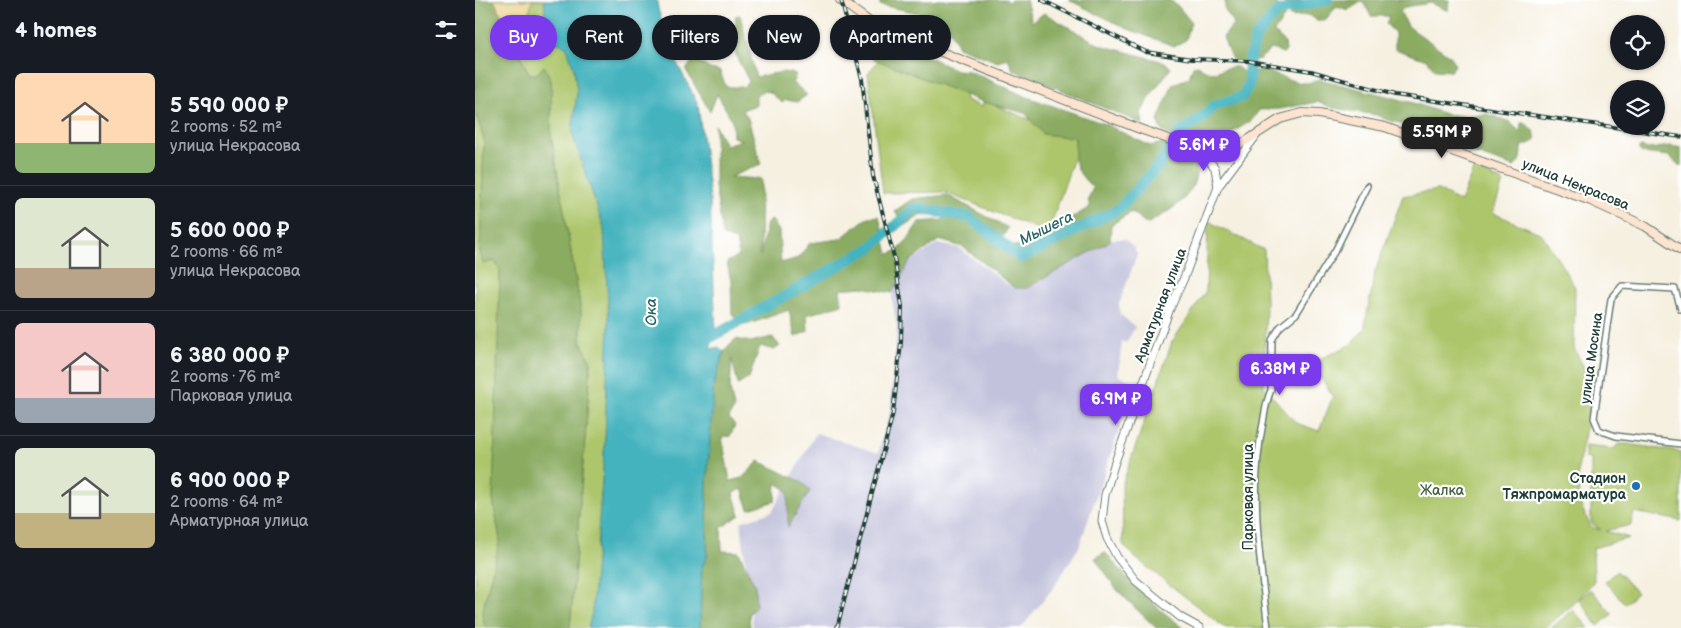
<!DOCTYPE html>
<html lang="en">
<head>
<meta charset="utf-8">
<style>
  :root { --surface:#171b24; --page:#242831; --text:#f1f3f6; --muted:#9ea1a6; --line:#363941; --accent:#7c3aed }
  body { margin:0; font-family:"Balsamiq Sans",sans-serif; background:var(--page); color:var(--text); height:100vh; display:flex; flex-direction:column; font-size:19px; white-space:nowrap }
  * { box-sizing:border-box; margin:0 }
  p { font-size:16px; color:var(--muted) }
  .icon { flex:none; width:28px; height:28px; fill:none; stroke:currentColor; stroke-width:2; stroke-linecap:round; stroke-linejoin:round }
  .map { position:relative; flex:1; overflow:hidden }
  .side { display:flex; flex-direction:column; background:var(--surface); width:475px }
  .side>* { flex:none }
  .guide { position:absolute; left:15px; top:15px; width:475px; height:45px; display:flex; gap:10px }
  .buttons { position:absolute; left:1135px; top:15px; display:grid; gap:10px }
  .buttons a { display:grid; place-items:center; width:55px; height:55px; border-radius:50%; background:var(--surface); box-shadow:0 1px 4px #0004; font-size:25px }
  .price { position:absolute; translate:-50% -42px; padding:0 11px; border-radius:10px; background:var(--accent); color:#fff; font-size:16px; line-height:32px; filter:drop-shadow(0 1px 2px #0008) }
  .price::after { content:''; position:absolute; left:50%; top:30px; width:15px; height:11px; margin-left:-8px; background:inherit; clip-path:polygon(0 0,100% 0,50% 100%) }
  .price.current { background:#222; color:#fff }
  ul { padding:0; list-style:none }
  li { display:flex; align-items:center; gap:15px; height:125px; padding:0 15px }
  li+li { border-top:1px solid var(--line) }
  li span { display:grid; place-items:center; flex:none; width:140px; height:100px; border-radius:8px; color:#555 }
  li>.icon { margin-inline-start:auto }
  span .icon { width:60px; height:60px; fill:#fffc; stroke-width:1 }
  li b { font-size:21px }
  h2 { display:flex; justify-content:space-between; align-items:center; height:60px; padding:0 15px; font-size:21px }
  .tag { padding:0 18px; border-radius:22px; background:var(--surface); box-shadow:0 1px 4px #0004; font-size:18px; line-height:45px }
  .tag.current { background:var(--accent); color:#fff }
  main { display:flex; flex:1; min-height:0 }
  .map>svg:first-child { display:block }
  .industrial { fill:#c2c2dc }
  .green { fill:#adc66c; stroke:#668250 }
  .forest { fill:#8aab60; stroke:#54744a }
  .sand { fill:#eeda9e; stroke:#868c69 }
  .water { fill:#44b3be; stroke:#327879 }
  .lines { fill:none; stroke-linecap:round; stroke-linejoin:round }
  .river { stroke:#44b3be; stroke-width:11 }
  .minor-casing { stroke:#6a7c71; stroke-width:8 }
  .tertiary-casing { stroke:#6a7c71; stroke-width:9 }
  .secondary-casing { stroke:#6a7c71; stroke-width:10 }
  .minor { stroke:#fff; stroke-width:5 }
  .tertiary { stroke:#fff; stroke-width:7 }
  .secondary { stroke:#fde4d0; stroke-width:8 }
  .rail-casing { stroke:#1f3d34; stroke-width:4 }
  .rail { stroke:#fff; stroke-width:2; stroke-dasharray:5.5; stroke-linecap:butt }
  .poi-dot { fill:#1f6fb2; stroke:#fff; stroke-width:2 }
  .labels { text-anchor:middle; stroke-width:4.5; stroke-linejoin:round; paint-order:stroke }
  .street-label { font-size:14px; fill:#1f3d34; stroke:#fff }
  .poi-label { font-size:14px; font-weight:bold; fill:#1f3d34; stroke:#fff; text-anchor:end }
  .park-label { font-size:14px; fill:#425f42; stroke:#fff }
  .water-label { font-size:15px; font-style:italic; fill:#2c6664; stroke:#fff }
</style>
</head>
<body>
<main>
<section class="side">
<h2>4 homes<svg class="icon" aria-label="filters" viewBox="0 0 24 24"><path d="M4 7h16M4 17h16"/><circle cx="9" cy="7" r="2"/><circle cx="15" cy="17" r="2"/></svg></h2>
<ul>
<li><span style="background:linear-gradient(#ffd9b3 70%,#8fb573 0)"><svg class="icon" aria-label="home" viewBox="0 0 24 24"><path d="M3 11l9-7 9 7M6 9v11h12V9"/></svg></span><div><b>5 590 000 ₽</b><p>2 rooms · 52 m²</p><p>улица Некрасова</p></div></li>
<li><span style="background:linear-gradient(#dfe7d0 70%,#b9a48a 0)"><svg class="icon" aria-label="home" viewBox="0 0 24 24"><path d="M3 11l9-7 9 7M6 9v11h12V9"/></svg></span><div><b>5 600 000 ₽</b><p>2 rooms · 66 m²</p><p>улица Некрасова</p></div></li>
<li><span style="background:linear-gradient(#f6c9c9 75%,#9aa5b1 0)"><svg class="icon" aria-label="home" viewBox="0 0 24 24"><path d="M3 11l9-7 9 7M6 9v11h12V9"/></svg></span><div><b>6 380 000 ₽</b><p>2 rooms · 76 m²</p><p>Парковая улица</p></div></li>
<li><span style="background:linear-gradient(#dfe7d0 65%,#c2b280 0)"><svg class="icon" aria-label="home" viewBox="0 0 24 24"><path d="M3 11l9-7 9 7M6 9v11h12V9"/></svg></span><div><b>6 900 000 ₽</b><p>2 rooms · 64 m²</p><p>Арматурная улица</p></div></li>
</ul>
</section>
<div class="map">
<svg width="1206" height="628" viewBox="0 0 1206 628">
  <rect width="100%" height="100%" fill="#fff"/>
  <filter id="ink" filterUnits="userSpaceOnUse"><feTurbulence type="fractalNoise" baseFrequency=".02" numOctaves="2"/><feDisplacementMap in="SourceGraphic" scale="10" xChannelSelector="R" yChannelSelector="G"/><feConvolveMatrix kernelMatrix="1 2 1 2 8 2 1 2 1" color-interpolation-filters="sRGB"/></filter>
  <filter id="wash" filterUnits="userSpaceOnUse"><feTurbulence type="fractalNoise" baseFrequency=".0096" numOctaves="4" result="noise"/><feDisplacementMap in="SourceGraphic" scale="20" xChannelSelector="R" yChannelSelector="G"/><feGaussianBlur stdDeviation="1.12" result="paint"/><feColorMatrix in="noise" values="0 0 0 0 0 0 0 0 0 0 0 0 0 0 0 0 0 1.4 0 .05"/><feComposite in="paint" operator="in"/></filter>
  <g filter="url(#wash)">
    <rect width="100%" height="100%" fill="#f6f0e1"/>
    <path class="industrial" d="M637 239H650L659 248 662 254 644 305 645 314 660 327 651 343 647 341 643 375 660 383 604 547 579 587 546 628H278L266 522 297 512 341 433 403 453 415 411 422 327 417 299 420 272 462 244 484 248 533 285H559Z"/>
    <g class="green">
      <path d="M19 0H69L72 32 65 35 78 42 87 44 92 48 99 68 102 92 97 133 129 228 134 322 130 442 117 613 113 628H95L116 362 106 342V311L76 135V79L62 75 54 74Z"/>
      <path d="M405 59 490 94 491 100 507 107 509 101 605 140 573 233 469 192 408 193 393 73Z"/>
      <path d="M0 110 9 140 5 252 19 261 26 269 18 500 25 540 7 613 10 628H0Z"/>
      <path d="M999 168 1028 182 1018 213 1067 234 1100 287 1099 348 1116 382 1114 412 1103 469 1104 502 1116 527 1126 530 1116 523V459L1110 458V446L1138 449 1144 444H1152L1206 452V521L1159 512 1156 525 1130 531 1154 538 1118 548 1119 581 1100 603 1070 628H750L658 556 648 544 647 485 697 342 731 291 733 221 789 250 791 301 789 387 821 423 844 431 858 396 836 363 875 345 889 330 900 272 928 196 963 190 985 202Z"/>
      <path d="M1142 571 1162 593 1150 604 1130 581Z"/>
      <path d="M1116 589 1137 614 1123 626 1104 599Z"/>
      <path d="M1098 610 1114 628H1076Z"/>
    </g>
    <g class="forest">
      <path d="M0 0H19L54 74H62L69 66 76 79V135L106 311V342L116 362 95 628H10L7 613 25 540 18 500 25 269 19 261 8 264 5 252 9 140 0 110Z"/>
      <path d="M405 0H532L534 2 535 0H551L557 22 569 13 625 45 690 62 696 68 678 92 666 113 668 124 538 70 533 58 523 62 483 47 472 24 451 28 449 14 405 5Z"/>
      <path d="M594 0H694L702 5 716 22 711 40 699 46 653 29Z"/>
      <path d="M750 0H799L810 16 799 32 810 43 811 51 808 53 796 49 785 59 763 63 756 58 748 37 759 24 750 10Z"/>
      <path d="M811 0H974L973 11 956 3 930 7 925 12 934 27 975 56 980 65 976 71 960 70 952 60 920 49V33L911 24 914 16H896L888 1 873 10 862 6 851 19 844 21 833 15 818 17 810 13 809 4Z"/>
      <path d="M265 15 281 77 308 72 321 74 317 84 321 85 332 95 322 102 311 100 307 103 295 92 288 91 281 96V105L267 110 273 118 286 164 255 177 286 179 285 256 292 222 297 220 304 231 306 263 323 258 335 243 365 239 393 217 404 216 413 254C428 252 436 233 444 222L468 220 471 214 450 213 428 226 420 211 437 199 472 195 533 228 521 247 552 245 615 207 613 199 618 188C598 169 600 163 600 138L568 134 550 113 508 102 399 59 391 48 399 37H411L481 70 494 71 552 97 630 124 675 146 687 143 714 158 722 167C720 199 697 209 672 224L656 212 636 225 635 241 552 288H540L488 247 464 240 435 261 417 293 387 287 365 289 367 304 332 315 333 331 320 337 314 310 271 325 257 314 256 282 252 262 264 256 261 240 248 236 240 186V125L250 145 267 140 258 137 257 120 242 94 235 112 211 70 219 59 235 69 245 71 251 87H268L274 81 263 60 253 31 261 26 260 16Z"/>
      <path d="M722 65C741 79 741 68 759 67 764 66 765 71 769 72 774 74 783 70 789 69 797 74 823 84 832 83 836 83 839 80 844 79L939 103 970 114 987 116 1012 114 1035 122 1045 132 1046 123H1050C1056 128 1062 133 1060 141L1046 147C1046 155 1046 162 1039 167L984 148 928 124 912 120 901 115 858 108 842 102 804 109 784 110 776 121 745 140 738 143H714L692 134 685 128 683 120 698 84 714 78 718 66Z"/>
      <path d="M1196 146 1206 148V167L1194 156 1167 153 1163 149 1166 147 1174 149Z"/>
      <path d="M297 337 305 346 299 350 285 346 274 378 263 385 257 359 255 389 259 408 254 418 260 425 255 436 247 437 255 481 267 478 284 461 327 482 335 491 313 527V491L301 483 300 501 274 509 267 489 258 493 265 515 246 528 247 551 264 552 280 586 281 606 274 614 275 628H225L227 567 232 557V483L239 383 249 352 254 345 261 339 276 342Z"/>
      <path d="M630 552C655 582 677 605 709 628H681L641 589 620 558Z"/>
    </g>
    <path class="sand" d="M19 0H69V1L57 0 49 36 39 41Z"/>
    <path class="water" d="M69 0H182L183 9 199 57 223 104 235 198 241 331 235 349 244 347 249 352 239 383 232 483V557L227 567 225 628H113L117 613 130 442 134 322 129 228 97 133 102 92 99 68 92 48 82 42 68 46 65 35 72 32Z"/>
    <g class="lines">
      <path class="river" d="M226 343 395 248 440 208 494 217 546 258 644 209 685 164 704 133 726 119 740 105 767 97 774 85V61L781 37 802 12 852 0"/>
    </g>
  </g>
  <g filter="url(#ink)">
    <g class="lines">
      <g class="minor-casing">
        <g id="minor">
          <path d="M1206 309 1200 289 1147 286 1136 299 1119 418 1124 430 1141 436 1206 444"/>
          <path d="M793 628C785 561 774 491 788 423 790 412 791 401 796 390L797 340 805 327 821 314 861 249 892 186"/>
        </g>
      </g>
      <g class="tertiary-casing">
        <g id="tertiary">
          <path d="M727 151 740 168 743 187"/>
          <path d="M725 628 705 617 661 581 642 557 632 538 627 521 630 495 639 465 694 311 709 278 743 187 781 136"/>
        </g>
      </g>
      <g class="secondary-casing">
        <path id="secondary" d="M365 0 399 25 412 31 665 129 727 151H738L754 148 771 141 805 119 827 113 844 114 910 127 1116 201 1170 226 1206 250"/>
      </g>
      <use href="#minor" class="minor"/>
      <use href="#tertiary" class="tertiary"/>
      <use href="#secondary" class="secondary"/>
      <g class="rail-casing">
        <g id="rail">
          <path d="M567 0 671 52 717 59 774 61 836 71 920 95 1206 137"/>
          <path d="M362 628 418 413 426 343 427 306 419 257 398 176 387 79 366 0"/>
        </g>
      </g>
      <use href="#rail" class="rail"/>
    </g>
  </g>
  <circle class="poi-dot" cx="1161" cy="486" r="5"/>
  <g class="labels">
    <g class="street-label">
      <text transform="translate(1101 184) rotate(22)" y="5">улица Некрасова</text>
      <text transform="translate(685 305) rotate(-69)" y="5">Арматурная улица</text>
      <text transform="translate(1116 358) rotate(-82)" y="5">улица Мосина</text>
      <text transform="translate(773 497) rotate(-90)" y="5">Парковая улица</text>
    </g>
    <g class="poi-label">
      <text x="1151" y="483">Стадион<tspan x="1151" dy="16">Тяжпромарматура</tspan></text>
    </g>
    <g class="park-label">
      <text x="967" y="495">Жалка</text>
    </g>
    <g class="water-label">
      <text transform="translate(571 228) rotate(-26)" y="5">Мышега</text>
      <text transform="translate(176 312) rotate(-91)" y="5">Ока</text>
    </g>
  </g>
</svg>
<div class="buttons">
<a><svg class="icon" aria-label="locate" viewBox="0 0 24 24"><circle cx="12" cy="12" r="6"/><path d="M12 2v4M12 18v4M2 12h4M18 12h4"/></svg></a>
<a><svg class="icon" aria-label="layers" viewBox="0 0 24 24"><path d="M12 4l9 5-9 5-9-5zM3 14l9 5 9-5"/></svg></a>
</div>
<b class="price current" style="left:967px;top:159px">5.59M ₽</b>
<b class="price" style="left:729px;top:172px">5.6M ₽</b>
<b class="price" style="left:805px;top:396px">6.38M ₽</b>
<b class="price" style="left:641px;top:426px">6.9M ₽</b>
<div class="guide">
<a class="tag current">Buy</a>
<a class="tag">Rent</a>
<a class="tag">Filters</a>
<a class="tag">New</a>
<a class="tag">Apartment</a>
</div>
</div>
</main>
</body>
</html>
